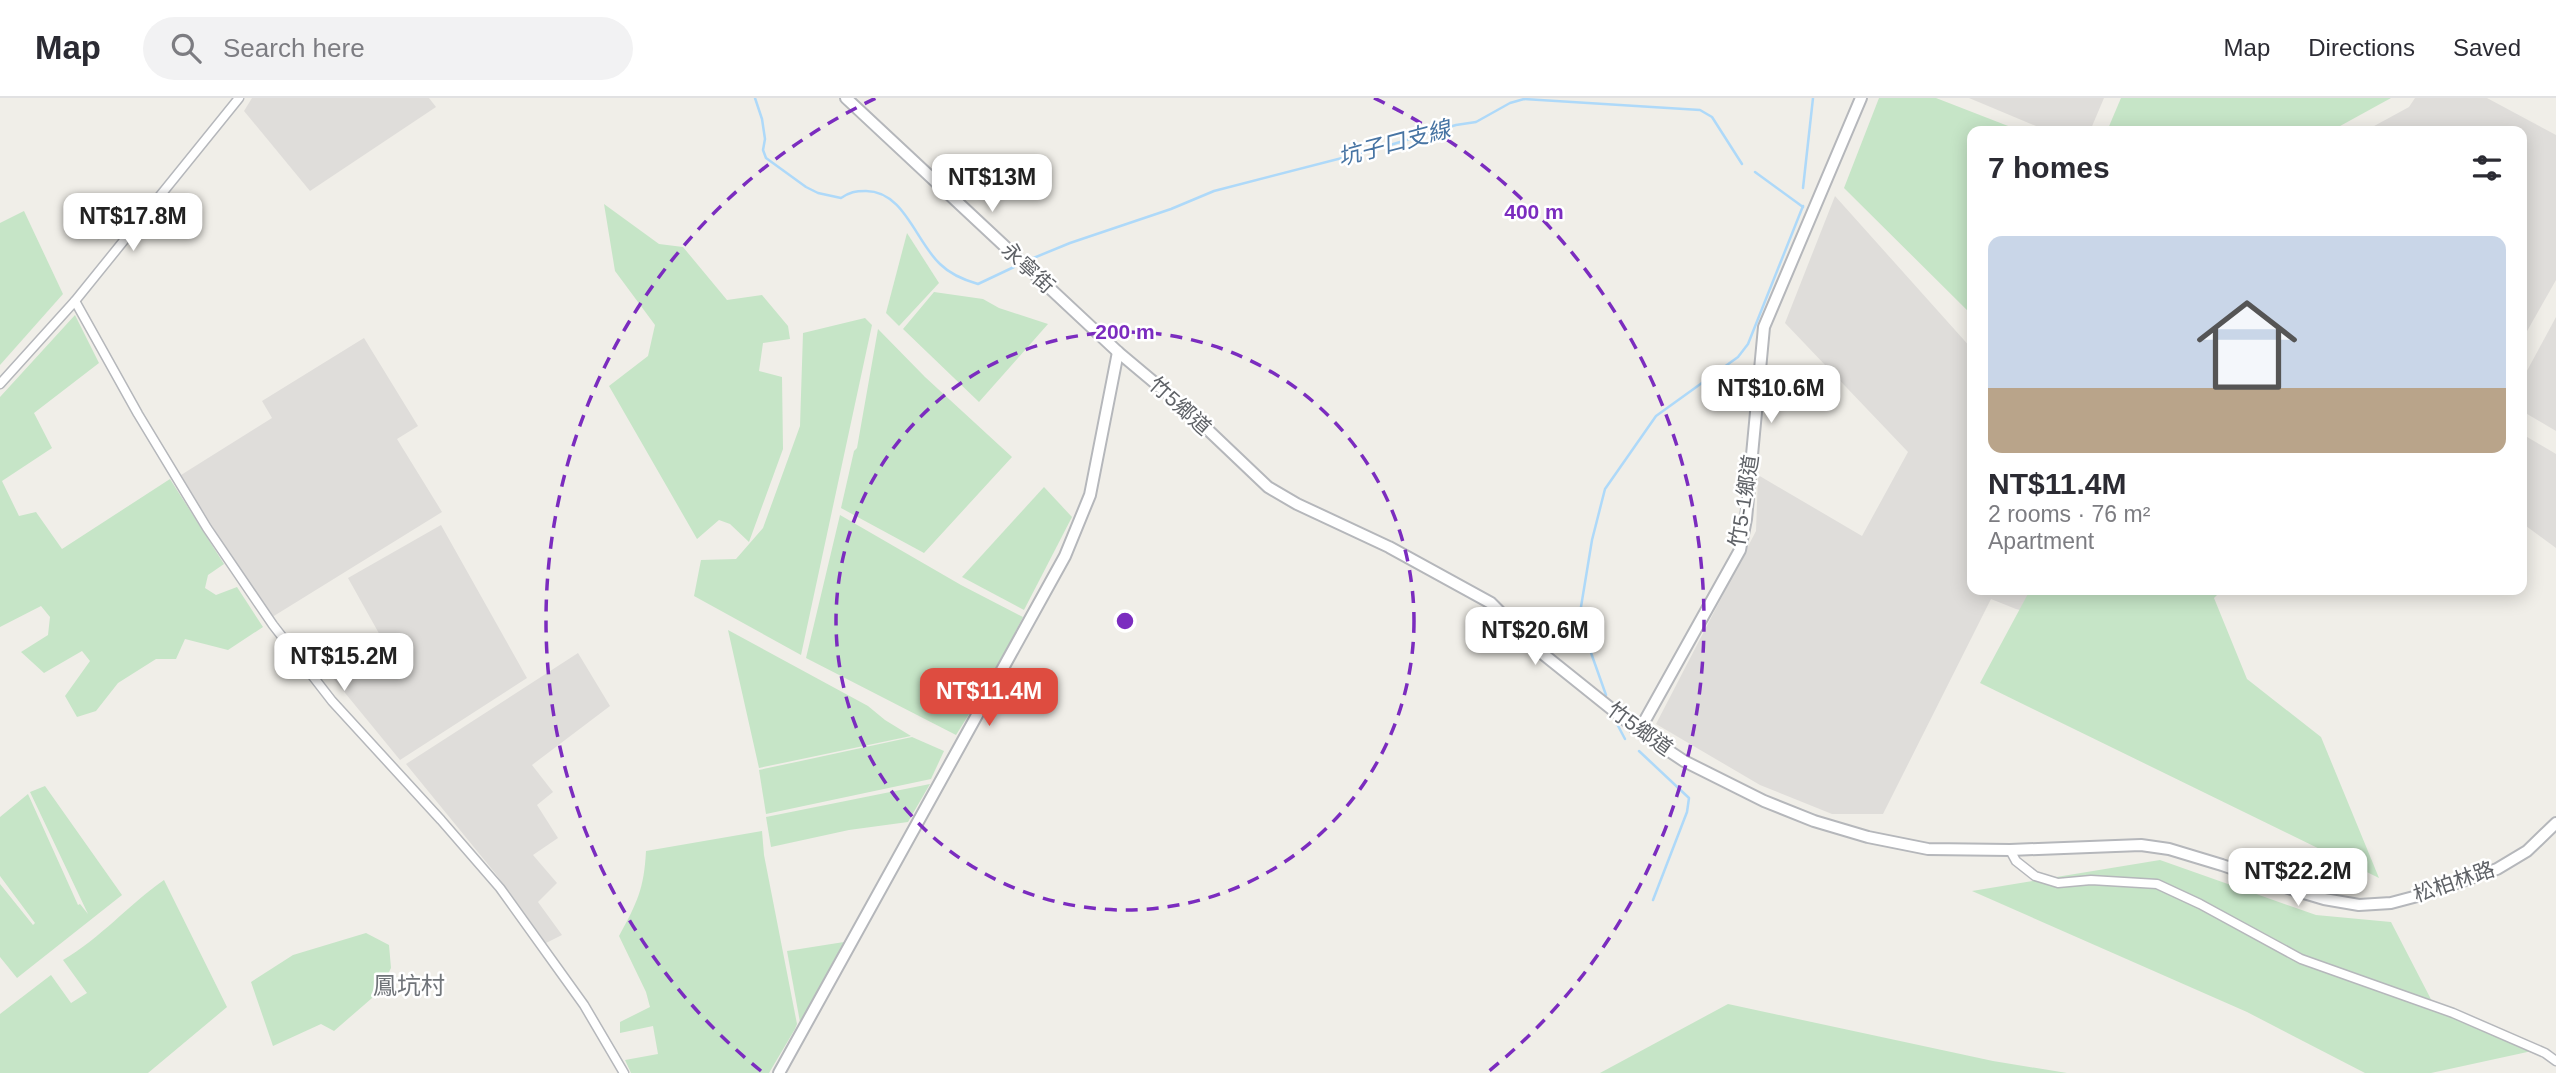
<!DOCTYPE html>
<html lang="en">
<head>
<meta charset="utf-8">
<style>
  :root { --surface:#fff; --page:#f2f2f3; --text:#2b2b33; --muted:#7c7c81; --line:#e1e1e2; --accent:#de4c40 }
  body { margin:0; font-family:Helvetica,"Noto Sans TC",sans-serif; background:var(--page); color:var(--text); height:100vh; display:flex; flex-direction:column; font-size:26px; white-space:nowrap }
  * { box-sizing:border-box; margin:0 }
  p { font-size:23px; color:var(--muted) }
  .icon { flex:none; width:38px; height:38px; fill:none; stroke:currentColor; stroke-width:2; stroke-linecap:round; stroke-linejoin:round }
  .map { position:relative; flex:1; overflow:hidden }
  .sheet { position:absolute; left:1967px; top:28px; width:560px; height:469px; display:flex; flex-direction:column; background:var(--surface); border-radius:14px; box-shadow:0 4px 18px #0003 }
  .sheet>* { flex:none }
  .price { position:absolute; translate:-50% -60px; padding:0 16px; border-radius:14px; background:#fff; color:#222; font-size:23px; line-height:46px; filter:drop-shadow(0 2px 4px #0008) }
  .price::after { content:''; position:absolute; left:50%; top:42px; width:21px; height:16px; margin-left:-10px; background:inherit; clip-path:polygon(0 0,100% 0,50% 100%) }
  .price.selected { background:var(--accent); color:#fff }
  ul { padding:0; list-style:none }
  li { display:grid; align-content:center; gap:14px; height:371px; padding:0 21px }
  li span { display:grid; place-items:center; height:217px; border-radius:14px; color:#555 }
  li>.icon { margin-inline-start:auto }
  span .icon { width:126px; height:126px; fill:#fffc; stroke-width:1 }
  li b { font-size:30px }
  h2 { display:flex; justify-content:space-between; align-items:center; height:84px; padding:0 21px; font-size:30px }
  header { display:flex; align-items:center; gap:42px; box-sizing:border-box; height:98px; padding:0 35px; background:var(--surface); border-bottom:2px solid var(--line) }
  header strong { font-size:33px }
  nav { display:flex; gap:38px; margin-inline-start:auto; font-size:24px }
  .search { width:490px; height:63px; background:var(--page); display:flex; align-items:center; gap:18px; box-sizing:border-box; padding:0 24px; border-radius:38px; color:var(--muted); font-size:26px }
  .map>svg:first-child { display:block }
  .industrial { fill:#dfddda }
  .green { fill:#c6e5c7 }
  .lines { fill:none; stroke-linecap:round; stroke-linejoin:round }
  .stream { stroke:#aed9f9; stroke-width:2.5 }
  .minor-casing { stroke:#b5b7bb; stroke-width:11 }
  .tertiary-casing { stroke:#b5b7bb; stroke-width:14 }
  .minor { stroke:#fff; stroke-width:8 }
  .tertiary { stroke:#fff; stroke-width:10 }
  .ring { fill:none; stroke:#7b2cbf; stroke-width:3.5; stroke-dasharray:12 9 }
  .labels { text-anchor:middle; stroke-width:5; stroke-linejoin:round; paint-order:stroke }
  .street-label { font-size:21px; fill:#5f6267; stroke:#fff }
  .water-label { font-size:23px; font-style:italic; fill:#4774a3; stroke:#fff }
  .quarter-label { font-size:24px; fill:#707479; stroke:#fff }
  .centre { fill:#7b2cbf; stroke:#fff; stroke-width:3.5 }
  .ring-label { font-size:21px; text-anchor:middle; font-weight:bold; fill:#7b2cbf; stroke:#fff; stroke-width:5; stroke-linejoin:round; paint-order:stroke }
</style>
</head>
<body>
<header>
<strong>Map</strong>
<div class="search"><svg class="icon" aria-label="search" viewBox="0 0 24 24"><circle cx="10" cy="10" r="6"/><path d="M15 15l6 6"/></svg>Search here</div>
<nav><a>Map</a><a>Directions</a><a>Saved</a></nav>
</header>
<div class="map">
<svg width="2556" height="975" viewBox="0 0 2556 975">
  <rect width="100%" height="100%" fill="#f0eee8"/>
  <g class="industrial">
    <path d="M252 0H429L436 9 310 93 244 13Z"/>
    <path d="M1969 0H2104L2090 33H2048Z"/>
    <path d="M2415 0H2487L2556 37V182L2522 242V33H2365L2409 9Z"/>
    <path d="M1835 98 1972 251V492H2057L2039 516 2016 511 1991 501 1883 716H1832L1760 687 1656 626 1756 433 1758 377 1862 438 1908 354 1785 225Z"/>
    <path d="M2556 219V333L2522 313V282Z"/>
    <path d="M364 240 418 328 397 341 442 414 269 521 181 377 272 320 262 303Z"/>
    <path d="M2522 336 2556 356V450L2522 425Z"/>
    <path d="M441 427 527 580 400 662 332 579 386 548 348 480Z"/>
    <path d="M578 555 610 608 532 667 553 694 537 707 558 740 533 757 557 785 538 804 562 837 546 845 495 775 406 666Z"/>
  </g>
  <g class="green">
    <path d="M1879 0H1936L2021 33H1972V217L1844 90Z"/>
    <path d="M2121 0H2391L2331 33H2107Z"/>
    <path d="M604 106 659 146 683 149 727 202 762 197 788 228 790 241 763 245 759 273 782 279 783 351 749 444 730 426 719 422 697 441 609 288 648 258 655 227 615 173Z"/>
    <path d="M24 113 63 196 0 267V125Z"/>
    <path d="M907 135 939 185 899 228 886 215Z"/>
    <path d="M934 194 983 201 999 210 1048 226 979 304 903 231Z"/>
    <path d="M75 217 99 265 34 315 52 350 2 383 19 418 36 414 62 451 170 381 224 466 208 477 205 490 216 497 237 489 263 529 228 552 185 541 176 561H156L118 585 96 613 77 619 65 598 90 563 82 553 44 575 21 554 48 537 50 519 41 508 0 529V299Z"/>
    <path d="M865 220 872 227 801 557 694 498 701 462 736 461 763 430 800 328 803 235Z"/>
    <path d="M878 231 925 279 1012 359 924 455 841 410 854 353 857 350Z"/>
    <path d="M1044 389 1072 419 1024 512 962 479Z"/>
    <path d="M840 417 961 487 1023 519 991 581 956 637 806 560Z"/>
    <path d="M2030 492H2222L2214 500 2247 581 2321 639 2379 780 1980 585Z"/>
    <path d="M728 532 868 608 885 622 911 638 759 670Z"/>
    <path d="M912 639 944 653 931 681 766 716 759 672Z"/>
    <path d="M930 686 908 724 849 732 771 749 766 719Z"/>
    <path d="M45 688 122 797 17 880 0 859V786L33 827 35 825 0 778V719L28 696 78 807 80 806 88 816 30 694Z"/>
    <path d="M762 733 764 757 797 926 795 931 769 975H631L625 962 658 956 653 928 620 935V924L650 909 646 894 619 838C637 805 644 791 646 753Z"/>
    <path d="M2160 762 2316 817 2391 824 2436 911 2532 953 2431 975H2365L2247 914 1972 793Z"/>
    <path d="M164 782 227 909 148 975H0V916L51 877 71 905 87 895 63 862C101 840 128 807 164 782Z"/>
    <path d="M366 835 389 847 391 870 379 894 334 933 321 926 273 948 251 884 293 857Z"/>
    <path d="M844 844 800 924 787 853Z"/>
    <path d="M1728 906 1993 963 2067 975H1600Z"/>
  </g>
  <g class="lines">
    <g class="stream">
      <path d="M755 0 762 21 765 41 763 52 766 60 806 89 818 95 841 100C850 94 855 93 866 93 904 93 916 144 940 166 950 176 964 182 978 186L1014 169"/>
      <path d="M1755 74 1803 109"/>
      <path d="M1803 90 1813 0"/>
      <path d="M1031 161 1070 145 1171 111 1214 93 1377 51 1456 27 1476 24 1510 5 1524 1 1700 12 1712 19 1742 66"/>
      <path d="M1606 597 1579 521 1592 442 1605 391 1656 318 1738 259 1748 246 1803 108"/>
      <path d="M1616 624 1625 641"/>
      <path d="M1639 653 1689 700 1687 714 1653 802"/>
    </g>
    <g class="minor-casing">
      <g id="minor">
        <path d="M75 203 138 316 207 430 273 527 332 603 441 722 500 790 584 907 624 975"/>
        <path d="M0 286 75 203 239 0"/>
        <path d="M2010 752 2016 763 2035 778 2058 785 2091 782 2157 786 2200 806 2301 861 2453 915 2545 955 2556 963"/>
      </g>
    </g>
    <g class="tertiary-casing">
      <g id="tertiary">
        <path d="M846 0 1118 254 1186 311 1268 389 1297 406 1389 449 1491 505 1538 552 1639 633 1684 663 1764 703 1814 723 1868 739 1928 751 2010 752 2141 747 2169 751 2222 767 2297 793 2324 801 2359 807 2391 805 2425 796 2497 771 2527 753 2556 725"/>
        <path d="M1639 633 1740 452 1746 421 1764 229 1861 0"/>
        <path d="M779 975 1065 458 1090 397 1118 254"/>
      </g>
    </g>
    <use href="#minor" class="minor"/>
    <use href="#tertiary" class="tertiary"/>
  </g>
  <g class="ring">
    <circle cx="1125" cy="523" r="289"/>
    <path d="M761 973A579 579 0 0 1 876 0M1374 0A579 579 0 0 1 1489 973"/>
  </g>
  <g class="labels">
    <g class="street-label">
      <text transform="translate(1028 170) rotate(43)" y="7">永寧街</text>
      <text transform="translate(1180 308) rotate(42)" y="7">竹5鄉道</text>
      <text transform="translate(1744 403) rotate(-81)" y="7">竹5-1鄉道</text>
      <text transform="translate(1640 631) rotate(36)" y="7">竹5鄉道</text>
      <text transform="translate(2454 784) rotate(-19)" y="7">松柏林路</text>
    </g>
    <g class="water-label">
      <text transform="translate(1394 45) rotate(-15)" y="8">坑子口支線</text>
    </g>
    <g class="quarter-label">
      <text x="409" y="896">鳳坑村</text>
    </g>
  </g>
  <circle cx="1125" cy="523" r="10" class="centre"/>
  <g class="ring-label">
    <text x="1534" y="121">400 m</text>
    <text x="1125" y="241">200 m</text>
  </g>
</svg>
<b class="price" style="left:992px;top:116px">NT$13M</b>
<b class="price" style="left:133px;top:155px">NT$17.8M</b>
<b class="price" style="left:1771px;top:327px">NT$10.6M</b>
<b class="price" style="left:1535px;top:569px">NT$20.6M</b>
<b class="price" style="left:344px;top:595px">NT$15.2M</b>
<b class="price selected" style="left:989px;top:630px">NT$11.4M</b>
<b class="price" style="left:2298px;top:810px">NT$22.2M</b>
<section class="sheet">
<h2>7 homes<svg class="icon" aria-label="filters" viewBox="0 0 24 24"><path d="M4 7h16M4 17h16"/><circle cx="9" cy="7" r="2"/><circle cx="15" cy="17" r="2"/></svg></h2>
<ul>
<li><span style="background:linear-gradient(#c9d6e8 70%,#b9a48a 0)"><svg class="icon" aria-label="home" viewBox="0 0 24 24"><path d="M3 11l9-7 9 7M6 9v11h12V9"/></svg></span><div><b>NT$11.4M</b><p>2 rooms · 76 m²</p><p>Apartment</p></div></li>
</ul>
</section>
</div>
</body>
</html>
